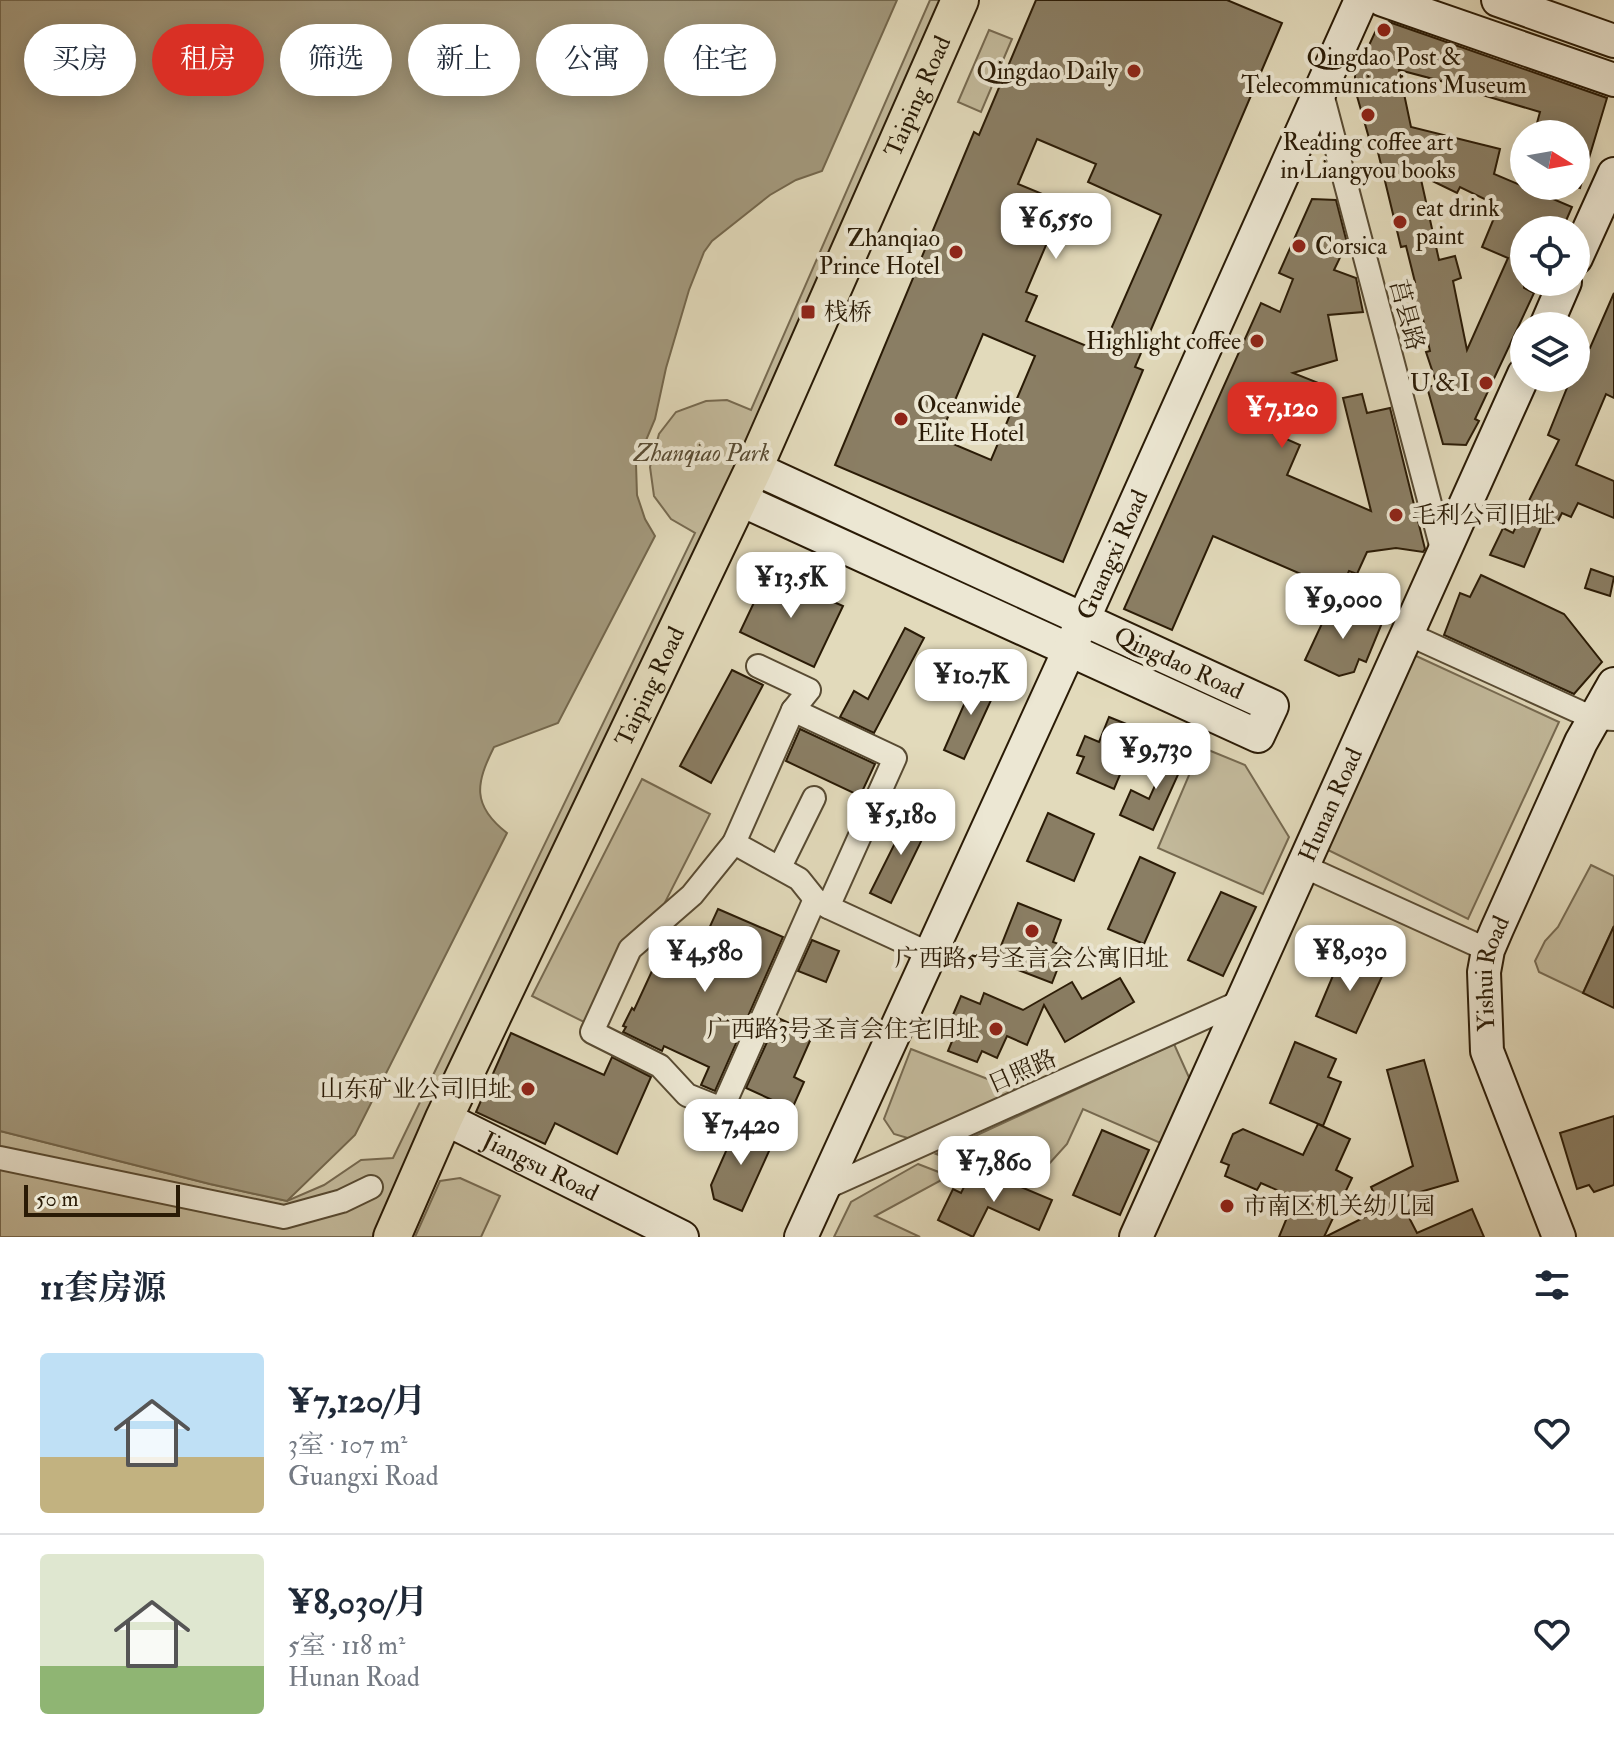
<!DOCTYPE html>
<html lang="zh">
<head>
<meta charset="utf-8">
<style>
  :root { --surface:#fff; --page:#f6f6f7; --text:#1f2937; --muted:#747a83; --line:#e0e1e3; --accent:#d93025 }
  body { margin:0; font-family:"IM FELL Double Pica","Noto Serif SC",serif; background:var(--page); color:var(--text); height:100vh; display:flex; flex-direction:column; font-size:30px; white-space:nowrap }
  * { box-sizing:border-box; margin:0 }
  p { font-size:26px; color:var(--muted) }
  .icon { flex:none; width:44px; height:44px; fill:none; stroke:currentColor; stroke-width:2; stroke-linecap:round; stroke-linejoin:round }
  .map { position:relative; height:1237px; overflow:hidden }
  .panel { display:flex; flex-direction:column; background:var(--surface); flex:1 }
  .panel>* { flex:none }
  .hud { position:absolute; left:24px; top:24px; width:800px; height:72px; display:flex; gap:16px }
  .needle { width:52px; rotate:101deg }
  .fabs { position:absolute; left:1510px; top:120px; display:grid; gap:16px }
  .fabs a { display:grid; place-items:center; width:80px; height:80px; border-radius:50%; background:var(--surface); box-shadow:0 4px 20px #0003; font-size:40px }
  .scale { position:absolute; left:24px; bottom:20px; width:156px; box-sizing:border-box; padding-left:8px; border:4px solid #2a1b06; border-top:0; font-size:22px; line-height:28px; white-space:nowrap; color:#2a1b06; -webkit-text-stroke:6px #ece7d3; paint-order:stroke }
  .price { position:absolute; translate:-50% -68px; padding:0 18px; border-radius:16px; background:#fff; color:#222; font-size:26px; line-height:52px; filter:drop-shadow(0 2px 4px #0008) }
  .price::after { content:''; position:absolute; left:50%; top:48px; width:24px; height:18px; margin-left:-12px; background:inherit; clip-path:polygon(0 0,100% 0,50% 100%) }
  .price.active { background:var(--accent); color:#fff }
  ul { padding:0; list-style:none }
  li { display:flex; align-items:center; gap:24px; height:200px; padding:0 40px }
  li+li { border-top:2px solid var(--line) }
  li span { display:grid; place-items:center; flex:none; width:224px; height:160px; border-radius:8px; color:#555 }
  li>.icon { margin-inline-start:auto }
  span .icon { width:96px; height:96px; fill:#fffc; stroke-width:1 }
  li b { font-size:34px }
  h2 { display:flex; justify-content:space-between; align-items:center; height:96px; padding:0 40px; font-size:34px }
  .chip { padding:0 28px; border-radius:36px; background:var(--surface); box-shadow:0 4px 20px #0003; font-size:28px; line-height:72px }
  .chip.active { background:var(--accent); color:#fff }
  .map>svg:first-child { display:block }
  .green { fill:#c3ba9c; stroke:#766a51; stroke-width:2 }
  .water { fill:#a3997d; stroke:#73674d; stroke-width:2 }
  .building { fill:#8a7e64; stroke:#2a1b06; stroke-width:2; fill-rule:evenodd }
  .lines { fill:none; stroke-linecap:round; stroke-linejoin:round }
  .street-casing { stroke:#584b33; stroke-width:26 }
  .secondary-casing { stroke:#2a1b06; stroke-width:36 }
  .primary-casing { stroke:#2a1b06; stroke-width:40 }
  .street { stroke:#ece7d3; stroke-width:22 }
  .secondary { stroke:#ece7d3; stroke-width:32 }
  .primary { stroke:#e2dabb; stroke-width:36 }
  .poi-dot { fill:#8f2418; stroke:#ece7d3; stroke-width:3 }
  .labels { text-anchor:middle; stroke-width:8; stroke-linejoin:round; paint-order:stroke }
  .poi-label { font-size:24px; fill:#2a1b06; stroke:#ece7d3; text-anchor:end }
  .street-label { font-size:24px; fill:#2a1b06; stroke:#ece7d3 }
  .park-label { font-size:24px; font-style:italic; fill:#584b33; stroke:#ece7d3 }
</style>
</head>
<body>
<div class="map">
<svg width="1614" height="1237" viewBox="0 0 1614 1237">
  <rect width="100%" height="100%" fill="#e2dabb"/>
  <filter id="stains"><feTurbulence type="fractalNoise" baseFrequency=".0025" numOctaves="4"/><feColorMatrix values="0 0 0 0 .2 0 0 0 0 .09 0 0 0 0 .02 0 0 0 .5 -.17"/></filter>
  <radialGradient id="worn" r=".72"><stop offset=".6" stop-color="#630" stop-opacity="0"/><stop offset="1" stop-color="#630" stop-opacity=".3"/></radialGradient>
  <g class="green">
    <path d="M930 0H950L764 429 375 1237H0V1131L210 1184 287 1201 324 1185 361 1160 393 1158 695 533 671 519 654 496 650 467 659 434 676 412 706 401 727 400 751 410Z"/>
    <path d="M989 30 1012 39 981 112 958 102Z"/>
    <path d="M1414 655 1559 722 1468 919 1324 848Z"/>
    <path d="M1201 747 1245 765 1289 837 1263 894 1158 848Z"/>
    <path d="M642 779 710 814 600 1030 532 996Z"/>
    <path d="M1591 865 1614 876V926L1583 993 1539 972 1535 961 1545 941 1558 927Z"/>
    <path d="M1174 1044 1192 1084 1165 1145 1083 1109 1067 1144 1039 1175 990 1155 983 1173 936 1154Z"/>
    <path d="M911 1049 1021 1092 911 1139 894 1134 884 1119Z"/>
    <path d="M918 1164 949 1176 875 1216 920 1237H834L851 1202Z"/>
    <path d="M460 1178 500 1196 481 1237H415L440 1181Z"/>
  </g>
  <path class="water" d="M0 0H897L822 171 796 180 770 195 712 241 704 252 689 290 666 368 655 419 636 464 637 495 645 519 655 536 558 723 494 747C476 783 471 805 507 833L355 1135 287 1201 210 1184 0 1131Z"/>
  <g class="building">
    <path d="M1036 0H1227L1282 23 1135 367 1143 370 1063 562 835 465 974 132 979 135ZM1037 139 1096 164 1088 182 1161 215 1101 352 1026 321 1037 296 1026 292 1064 203 1018 184ZM983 334 1035 356 991 460 939 438Z"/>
    <path d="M1389 22 1607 98 1580 188 1576 187V134H1534L1540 112 1455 87 1456 85 1399 70 1411 127 1500 149 1494 174 1572 207 1562 230H1524V288L1534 293 1475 419 1479 421 1466 445 1443 444 1427 387 1437 385 1426 352 1430 351 1423 319 1416 320 1408 284 1415 282 1406 246 1401 247 1376 144 1371 145 1355 89V75L1378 26ZM1420 175 1457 193 1460 187 1499 206 1482 247 1508 258 1467 350 1453 281 1461 278 1455 256 1439 260Z"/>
    <path d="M1312 199 1336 200 1347 243 1334 270 1356 278 1363 312 1328 315 1337 360 1293 373 1326 386 1318 407 1274 390 1259 427 1300 445 1287 475 1371 511 1343 398 1362 394 1367 413 1390 408 1425 549 1423 552 1396 548 1367 552 1357 574 1349 571 1340 591 1213 536 1172 630 1124 609 1261 303 1280 312 1293 279 1279 273Z"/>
    <path d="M1614 293V398L1606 394 1576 465 1614 481V518L1578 503 1571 517 1562 513 1556 525 1544 520 1524 567 1490 555 1503 528 1513 533 1559 440 1548 435 1571 378H1576V342L1590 348Z"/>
    <path d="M1591 569 1614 577 1610 596 1585 588Z"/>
    <path d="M768 573 843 606 814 667 740 632Z"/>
    <path d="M1481 575 1564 614 1602 662 1574 694 1444 635 1460 593 1470 597Z"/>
    <path d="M1332 602 1382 623 1366 662 1359 659 1354 672 1339 676 1305 660Z"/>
    <path d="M905 628 924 638 874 733 840 717 854 691 868 699Z"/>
    <path d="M732 670 763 685 711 783 680 766Z"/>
    <path d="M977 675 998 685 964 759 944 750Z"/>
    <path d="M1109 717 1139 729 1114 789 1077 773 1084 757 1077 755 1085 736 1099 742Z"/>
    <path d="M800 729 875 764 860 796 786 761Z"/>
    <path d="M1175 741 1190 748 1153 830 1120 815 1131 790 1149 799Z"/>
    <path d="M911 811 931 821 891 903 870 893Z"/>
    <path d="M1048 813 1094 834 1074 881 1027 861Z"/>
    <path d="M1140 857 1175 873 1144 944 1108 929Z"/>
    <path d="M1221 892 1256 907 1223 976 1188 960Z"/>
    <path d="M1018 903 1061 920 1053 942 1066 947 1052 983 995 961Z"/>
    <path d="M718 909 783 937 715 1091 701 1085 709 1067 664 1046 662 1051 623 1032 626 1027 623 1026 632 1008 634 1010 664 945 695 959Z"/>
    <path d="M1614 926V1008L1583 993Z"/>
    <path d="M812 940 839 951 826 982 798 971Z"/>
    <path d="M1342 954 1384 972 1356 1033 1316 1016Z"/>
    <path d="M1120 978 1134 1002 1065 1042 1044 1005 1027 1045 1007 1036 997 1058 982 1051 977 1062 948 1051 960 1022 952 1017 961 996 980 1004 984 993 1023 1010 1072 982 1082 999Z"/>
    <path d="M778 1018 813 1034 794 1077 804 1082 792 1109 746 1088Z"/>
    <path d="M511 1033 604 1075 612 1057 651 1077 617 1154 555 1123 545 1144 476 1112Z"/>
    <path d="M1295 1042 1336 1059 1328 1077 1341 1082 1323 1126 1270 1103Z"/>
    <path d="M1424 1060 1458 1181 1399 1198 1417 1233 1472 1209 1484 1237H1325L1381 1209 1371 1187 1413 1166 1387 1070Z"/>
    <path d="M1614 1116V1185L1594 1192 1589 1185 1577 1189 1560 1133Z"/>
    <path d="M738 1124 774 1140 742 1211 714 1199 711 1185Z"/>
    <path d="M1318 1124 1350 1139 1336 1170 1352 1178 1324 1237H1279L1295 1198 1261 1183 1257 1190 1225 1176 1229 1165 1221 1162 1233 1134 1243 1129 1303 1155Z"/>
    <path d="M1102 1130 1149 1150 1120 1215 1073 1195Z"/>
    <path d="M997 1169 1017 1179 1014 1184 1052 1200 1039 1230 988 1207 973 1237 938 1220 953 1189 961 1193 969 1177 988 1187Z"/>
  </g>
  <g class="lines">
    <g class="street-casing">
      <g id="street">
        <path d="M1321 90 1443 553"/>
        <path d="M1408 634 1593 718 1614 719"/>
        <path d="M758 666 809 690 793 710 734 843 799 879 815 899 828 907 930 954"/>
        <path d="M793 710 895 758 828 907"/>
        <path d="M734 843 692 895 630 949 592 1032 660 1066 687 1095 722 1109 815 899"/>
        <path d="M1303 866 1488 950"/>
        <path d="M780 867 814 798"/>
        <path d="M0 1158 284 1217 342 1201 371 1187"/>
        <path d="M823 1189 1242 1001"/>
      </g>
    </g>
    <g class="secondary-casing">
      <g id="secondary">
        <path d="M1383 0 1614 80"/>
        <path d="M1498 0 1614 41"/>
        <path d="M1576 258 1614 174"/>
        <path d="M1546 326 1565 282"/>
        <path d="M739 499 1258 736 1272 706 754 468"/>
        <path id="s1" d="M444 1118 682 1237"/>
        <path id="s2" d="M801 1237 1092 600 1361 0"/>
        <path id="s3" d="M1136 1237 1524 374"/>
        <path id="s4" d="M1559 1237 1487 1051 1484 972 1488 950 1497 929 1581 742 1614 684"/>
      </g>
    </g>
    <g class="primary-casing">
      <g id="primary">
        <path id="s5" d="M392 1237 444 1118 754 468 960 0"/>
      </g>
    </g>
    <use href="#street" class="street"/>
    <use href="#secondary" class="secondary"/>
    <use href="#primary" class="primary"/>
  </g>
  <g class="poi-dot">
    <circle cx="1384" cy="30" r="8"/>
    <circle cx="1134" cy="71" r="8"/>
    <circle cx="1368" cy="115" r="8"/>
    <circle cx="1400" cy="222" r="8"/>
    <circle cx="1299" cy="246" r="8"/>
    <circle cx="956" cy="252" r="8"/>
    <rect x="800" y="304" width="16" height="16" rx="4"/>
    <circle cx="1257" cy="341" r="8"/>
    <circle cx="1486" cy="383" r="8"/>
    <circle cx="901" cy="419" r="8"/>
    <circle cx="1396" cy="515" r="8"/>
    <circle cx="1032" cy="931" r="8"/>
    <circle cx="996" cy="1029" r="8"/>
    <circle cx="528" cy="1089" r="8"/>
    <circle cx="1227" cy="1206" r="8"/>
  </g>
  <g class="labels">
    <g class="poi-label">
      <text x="1384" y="65" text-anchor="middle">Qingdao Post &amp;<tspan x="1384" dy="28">Telecommunications Museum</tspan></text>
      <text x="1118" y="79">Qingdao Daily</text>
      <text x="1368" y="150" text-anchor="middle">Reading coffee art<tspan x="1368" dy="28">in Liangyou books</tspan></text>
      <text x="1416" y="216" text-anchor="start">eat drink<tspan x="1416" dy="28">paint</tspan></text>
      <text x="940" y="246">Zhanqiao<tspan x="940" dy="28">Prince Hotel</tspan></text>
      <text x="1315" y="254" text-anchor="start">Corsica</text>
      <text x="824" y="320" text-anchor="start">栈桥</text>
      <text x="1241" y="349">Highlight coffee</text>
      <text x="1470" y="391">U &amp; I</text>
      <text x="917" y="413" text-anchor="start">Oceanwide<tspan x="917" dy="28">Elite Hotel</tspan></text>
      <text x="1412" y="523" text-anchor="start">毛利公司旧址</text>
      <text x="1032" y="966" text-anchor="middle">广西路5号圣言会公寓旧址</text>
      <text x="980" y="1037">广西路3号圣言会住宅旧址</text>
      <text x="512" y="1097">山东矿业公司旧址</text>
      <text x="1243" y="1214" text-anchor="start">市南区机关幼儿园</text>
    </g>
    <g class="street-label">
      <text dy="8" stroke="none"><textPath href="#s5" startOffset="1256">Taiping Road</textPath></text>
      <text transform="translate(1407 315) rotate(75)" y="8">莒县路</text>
      <text dy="8" stroke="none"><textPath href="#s2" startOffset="750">Guangxi Road</textPath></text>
      <text transform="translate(1179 663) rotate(25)" y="8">Qingdao Road</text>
      <text dy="8" stroke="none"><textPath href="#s5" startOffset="608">Taiping Road</textPath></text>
      <text dy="8" stroke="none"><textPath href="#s3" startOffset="474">Hunan Road</textPath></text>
      <text dy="8" stroke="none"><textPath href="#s4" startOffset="278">Yishui Road</textPath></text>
      <text transform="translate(1022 1071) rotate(-24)" y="8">日照路</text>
      <text dy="8" stroke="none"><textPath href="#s1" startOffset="108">Jiangsu Road</textPath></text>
    </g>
    <g class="park-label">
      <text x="702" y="461">Zhanqiao Park</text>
    </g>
  </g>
  <rect width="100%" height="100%" filter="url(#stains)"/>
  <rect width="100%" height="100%" fill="url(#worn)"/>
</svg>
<div class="fabs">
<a><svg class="needle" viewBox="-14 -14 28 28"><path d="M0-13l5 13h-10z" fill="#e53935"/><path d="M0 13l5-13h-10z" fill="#747a83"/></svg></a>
<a><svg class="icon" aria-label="locate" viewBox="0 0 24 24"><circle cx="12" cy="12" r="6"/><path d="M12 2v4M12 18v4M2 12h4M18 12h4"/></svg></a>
<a><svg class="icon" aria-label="layers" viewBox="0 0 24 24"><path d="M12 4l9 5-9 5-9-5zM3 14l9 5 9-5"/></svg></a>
</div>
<div class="scale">50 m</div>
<b class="price" style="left:1056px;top:261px">¥6,550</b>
<b class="price active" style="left:1282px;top:450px">¥7,120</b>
<b class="price" style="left:791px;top:620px">¥13.5K</b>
<b class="price" style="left:1343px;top:641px">¥9,000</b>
<b class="price" style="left:971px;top:717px">¥10.7K</b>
<b class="price" style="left:1156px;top:791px">¥9,730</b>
<b class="price" style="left:901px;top:857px">¥5,180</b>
<b class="price" style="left:1350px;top:993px">¥8,030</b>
<b class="price" style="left:705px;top:994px">¥4,580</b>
<b class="price" style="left:741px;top:1167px">¥7,420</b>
<b class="price" style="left:994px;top:1204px">¥7,860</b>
<div class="hud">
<a class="chip">买房</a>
<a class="chip active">租房</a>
<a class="chip">筛选</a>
<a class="chip">新上</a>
<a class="chip">公寓</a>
<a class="chip">住宅</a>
</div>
</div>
<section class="panel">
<h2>11套房源<svg class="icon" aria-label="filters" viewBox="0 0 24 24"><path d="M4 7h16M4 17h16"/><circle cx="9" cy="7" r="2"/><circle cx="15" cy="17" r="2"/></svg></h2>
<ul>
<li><span style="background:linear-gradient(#bfe0f5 65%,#c2b280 0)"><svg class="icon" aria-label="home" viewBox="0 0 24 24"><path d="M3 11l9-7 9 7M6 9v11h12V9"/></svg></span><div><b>¥7,120/月</b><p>3室 · 107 m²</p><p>Guangxi Road</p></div><svg class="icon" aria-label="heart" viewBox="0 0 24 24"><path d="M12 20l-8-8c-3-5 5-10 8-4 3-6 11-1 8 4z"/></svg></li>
<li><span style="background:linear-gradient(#dfe7d0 70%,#8fb573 0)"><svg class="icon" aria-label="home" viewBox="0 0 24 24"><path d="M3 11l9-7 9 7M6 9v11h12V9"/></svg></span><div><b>¥8,030/月</b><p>5室 · 118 m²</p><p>Hunan Road</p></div><svg class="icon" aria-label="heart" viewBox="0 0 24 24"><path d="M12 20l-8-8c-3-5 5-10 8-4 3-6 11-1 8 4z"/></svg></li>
</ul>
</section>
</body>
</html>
